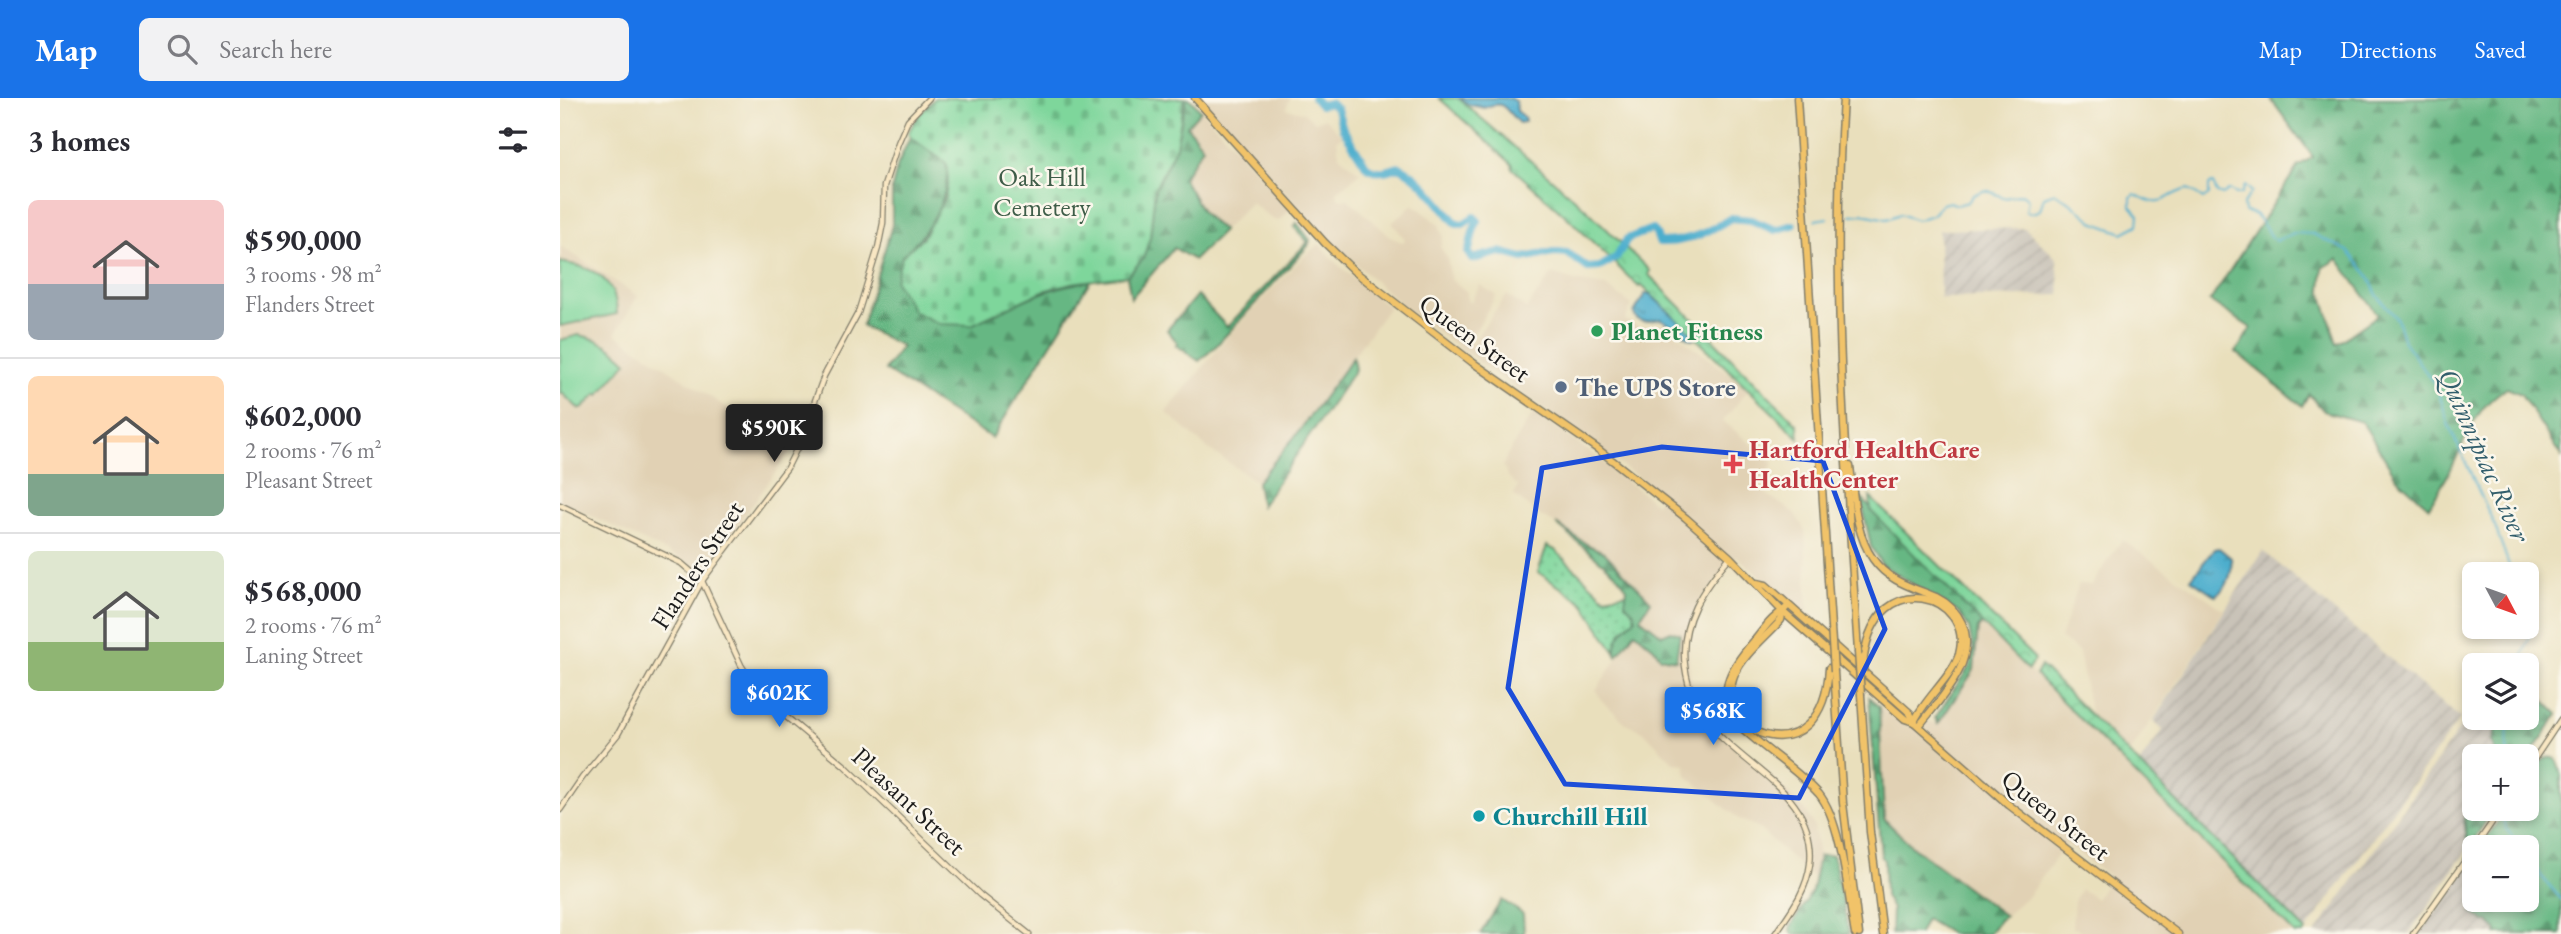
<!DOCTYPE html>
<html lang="en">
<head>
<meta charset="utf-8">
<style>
  :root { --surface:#fff; --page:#f2f2f3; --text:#2b2b33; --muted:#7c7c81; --line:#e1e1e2; --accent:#1a73e8 }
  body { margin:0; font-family:"EB Garamond",serif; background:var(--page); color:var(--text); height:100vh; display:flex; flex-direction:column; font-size:26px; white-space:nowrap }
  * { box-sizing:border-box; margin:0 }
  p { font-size:23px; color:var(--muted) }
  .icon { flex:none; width:38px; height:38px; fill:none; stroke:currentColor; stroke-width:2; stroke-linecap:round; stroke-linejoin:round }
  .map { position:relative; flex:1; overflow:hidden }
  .drawer { display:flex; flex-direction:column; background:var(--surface); width:560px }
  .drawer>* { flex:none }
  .needle { width:46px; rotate:131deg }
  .buttons { position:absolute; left:1902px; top:464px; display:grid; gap:14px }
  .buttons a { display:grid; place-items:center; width:77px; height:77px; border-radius:10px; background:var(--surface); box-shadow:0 4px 10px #0003; font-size:35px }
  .price { position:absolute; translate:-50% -60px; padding:0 16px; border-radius:7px; background:var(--accent); color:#fff; font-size:23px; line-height:46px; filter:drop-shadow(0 2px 4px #0008) }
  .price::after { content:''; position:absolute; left:50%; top:42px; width:21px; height:16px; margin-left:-10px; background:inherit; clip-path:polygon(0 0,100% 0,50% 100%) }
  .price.active { background:#222; color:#fff }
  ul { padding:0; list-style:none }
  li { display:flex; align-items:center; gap:21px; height:175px; padding:0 28px }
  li+li { border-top:2px solid var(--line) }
  li span { display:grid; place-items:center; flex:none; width:196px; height:140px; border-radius:10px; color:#555 }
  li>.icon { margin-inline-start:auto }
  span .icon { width:84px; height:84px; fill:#fffc; stroke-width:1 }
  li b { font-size:30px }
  h2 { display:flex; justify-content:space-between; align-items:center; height:84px; padding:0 28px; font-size:30px }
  header { display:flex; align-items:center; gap:42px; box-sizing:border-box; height:98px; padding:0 35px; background:var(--accent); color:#fff }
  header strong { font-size:33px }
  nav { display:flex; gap:38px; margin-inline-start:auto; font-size:24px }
  .search { width:490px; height:63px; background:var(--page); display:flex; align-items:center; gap:18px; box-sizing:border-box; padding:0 24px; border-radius:10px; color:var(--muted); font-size:26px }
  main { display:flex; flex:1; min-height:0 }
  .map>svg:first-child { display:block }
  .built { fill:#e1d1b4 }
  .industrial { fill:url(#industrial-furrows) }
  .grass { fill:url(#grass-dots); stroke:#4d795c; stroke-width:2 }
  .forest { fill:url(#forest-firs); stroke:#416a50; stroke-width:2; fill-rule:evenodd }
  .cemetery { fill:url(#cemetery-stones); stroke:#4d795c; stroke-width:2 }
  .park { fill:url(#park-crowns); stroke:#4d795c; stroke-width:2 }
  .garden { fill:#7ed69b; stroke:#4d795c; stroke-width:2 }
  .water { fill:url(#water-ripples); stroke:#356574; stroke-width:2 }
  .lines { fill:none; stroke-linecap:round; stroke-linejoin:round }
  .stream { stroke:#4eaecd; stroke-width:2 }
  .river { stroke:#4eaecd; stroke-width:8 }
  .secondary-casing { stroke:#827e6c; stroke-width:7 }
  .highway-casing { stroke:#827e6c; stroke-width:9 }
  .secondary { stroke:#f9e7c3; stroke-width:4.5 }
  .highway { stroke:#f1c369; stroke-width:6 }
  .highway-bridge-casing { stroke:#827e6c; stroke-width:9; stroke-linecap:butt }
  .highway-bridge { stroke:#f1c369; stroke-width:6 }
  .marked { fill:none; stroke:#1d4ed8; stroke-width:5; stroke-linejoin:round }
  .leisure-dot { fill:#2e9e5b; stroke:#fbf7ec; stroke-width:2.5 }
  .service-dot { fill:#5c6f8a; stroke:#fbf7ec; stroke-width:2.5 }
  .health-dot { fill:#e0444e; stroke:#fbf7ec; stroke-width:2.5 }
  .culture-dot { fill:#0f9aa8; stroke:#fbf7ec; stroke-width:2.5 }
  .labels { text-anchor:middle; stroke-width:5; stroke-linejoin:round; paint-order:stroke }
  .park-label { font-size:26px; fill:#3e5d48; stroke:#fbf7ec }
  .leisure-label { font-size:26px; font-weight:bold; fill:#27864d; stroke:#fbf7ec; text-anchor:start }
  .street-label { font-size:26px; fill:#1c1c1c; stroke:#fbf7ec }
  .service-label { font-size:26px; font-weight:bold; fill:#4e5e75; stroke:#fbf7ec; text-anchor:start }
  .health-label { font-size:26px; font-weight:bold; fill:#be3a42; stroke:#fbf7ec; text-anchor:start }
  .culture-label { font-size:26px; font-weight:bold; fill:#0d838f; stroke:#fbf7ec; text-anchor:start }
  .water-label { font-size:28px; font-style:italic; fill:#325e6c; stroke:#fbf7ec }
</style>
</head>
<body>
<header>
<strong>Map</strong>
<div class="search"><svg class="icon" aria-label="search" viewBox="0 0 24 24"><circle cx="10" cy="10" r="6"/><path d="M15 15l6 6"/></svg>Search here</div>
<nav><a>Map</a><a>Directions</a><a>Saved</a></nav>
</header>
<main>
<section class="drawer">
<h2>3 homes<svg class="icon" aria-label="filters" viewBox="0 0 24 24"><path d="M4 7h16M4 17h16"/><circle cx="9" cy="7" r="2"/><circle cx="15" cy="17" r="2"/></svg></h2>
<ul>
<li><span style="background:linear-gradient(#f6c9c9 60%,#9aa5b1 0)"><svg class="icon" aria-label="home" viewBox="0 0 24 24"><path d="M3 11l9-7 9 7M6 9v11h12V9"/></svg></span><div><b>$590,000</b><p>3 rooms · 98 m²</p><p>Flanders Street</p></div></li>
<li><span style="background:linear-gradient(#ffd9b3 70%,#7fa58c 0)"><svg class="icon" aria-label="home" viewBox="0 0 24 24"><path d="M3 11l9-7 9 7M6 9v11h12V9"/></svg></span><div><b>$602,000</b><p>2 rooms · 76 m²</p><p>Pleasant Street</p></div></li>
<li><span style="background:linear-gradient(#dfe7d0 65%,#8fb573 0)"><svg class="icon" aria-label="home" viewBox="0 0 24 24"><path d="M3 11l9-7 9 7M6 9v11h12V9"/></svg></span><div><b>$568,000</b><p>2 rooms · 76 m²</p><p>Laning Street</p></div></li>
</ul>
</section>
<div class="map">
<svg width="2001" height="836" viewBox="0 0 2001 836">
  <defs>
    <pattern id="industrial-furrows" width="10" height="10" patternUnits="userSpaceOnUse" patternTransform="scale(1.75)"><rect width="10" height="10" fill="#c9c3b8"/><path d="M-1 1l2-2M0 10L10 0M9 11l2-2" fill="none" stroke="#aca79e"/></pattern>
    <pattern id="grass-dots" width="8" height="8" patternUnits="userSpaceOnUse" patternTransform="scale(1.75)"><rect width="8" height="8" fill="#7ed69b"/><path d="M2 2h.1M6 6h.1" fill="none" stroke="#6cb785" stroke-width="1.8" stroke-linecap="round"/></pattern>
    <pattern id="forest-firs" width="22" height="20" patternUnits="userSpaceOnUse" patternTransform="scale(1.75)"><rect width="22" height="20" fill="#66b783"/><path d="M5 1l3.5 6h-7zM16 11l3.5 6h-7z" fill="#53946a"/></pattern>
    <pattern id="cemetery-stones" width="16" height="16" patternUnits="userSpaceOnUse" patternTransform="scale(1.75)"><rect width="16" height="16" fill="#7ed69b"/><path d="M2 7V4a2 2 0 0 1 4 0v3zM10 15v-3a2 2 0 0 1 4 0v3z" fill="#6cb785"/></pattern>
    <pattern id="park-crowns" width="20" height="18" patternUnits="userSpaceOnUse" patternTransform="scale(1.75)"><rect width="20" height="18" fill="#7ed69b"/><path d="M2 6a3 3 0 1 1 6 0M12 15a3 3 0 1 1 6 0" fill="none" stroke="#6cb785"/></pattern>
    <pattern id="water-ripples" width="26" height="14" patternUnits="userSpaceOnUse" patternTransform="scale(1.75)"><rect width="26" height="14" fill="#4eaecd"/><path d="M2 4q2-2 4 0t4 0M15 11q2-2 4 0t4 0" fill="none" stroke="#408da6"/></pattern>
  </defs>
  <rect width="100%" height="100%" fill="#fbf7ec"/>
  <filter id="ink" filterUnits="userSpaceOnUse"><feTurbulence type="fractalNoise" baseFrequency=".0143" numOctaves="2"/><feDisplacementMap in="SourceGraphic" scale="14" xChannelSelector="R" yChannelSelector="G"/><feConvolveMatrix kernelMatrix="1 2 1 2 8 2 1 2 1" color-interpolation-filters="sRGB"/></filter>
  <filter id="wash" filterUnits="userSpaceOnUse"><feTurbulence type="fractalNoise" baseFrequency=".00686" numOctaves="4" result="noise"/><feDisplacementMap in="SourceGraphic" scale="28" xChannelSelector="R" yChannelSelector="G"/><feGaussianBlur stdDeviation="1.57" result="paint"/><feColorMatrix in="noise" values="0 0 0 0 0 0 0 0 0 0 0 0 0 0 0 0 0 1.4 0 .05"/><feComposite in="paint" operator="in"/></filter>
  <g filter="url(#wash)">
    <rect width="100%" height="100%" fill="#e9dfbc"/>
    <g class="built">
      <path d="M639 0H730L726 11 743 14 755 24 765 20 782 38 777 42 779 57 800 75 777 94 778 100 788 101 832 140 842 144 845 141 832 125 853 106 879 126 883 139 880 148 887 160 891 181 907 194V203L911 204 920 187 936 197 909 244 911 246 947 197 966 211 992 176 1014 183 1046 188 1072 207 1065 222 1080 230 1103 226 1189 291 1163 323 1214 365 1198 390 1235 416 1245 432 1248 521 1177 458 1143 501 1132 522 1128 546 1130 576 1134 596 1149 619 1245 712 1254 728 1259 758 1254 780 1197 729 1179 721 1127 678 1125 666 1114 665 1083 633 1066 625 1041 602 1036 592 1075 533 1094 550 1100 559 1116 562 1120 537H1102L1080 520 1091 503 1044 454 1028 447 1000 428 980 418 954 397 958 388 949 380 943 368 947 357 974 314 1029 353 1096 406 1101 396 849 213 772 145Z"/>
      <path d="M641 12 731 111 718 123 712 121 691 104 663 133 643 115 623 80 642 49 627 27Z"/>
      <path d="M759 146 776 165 829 209 737 336 697 384 646 349 606 314 670 236 743 159Z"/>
      <path d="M0 148 78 198 55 236 231 352 145 474 140 475 126 463 0 403Z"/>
      <path d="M1562 442 1664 512 1569 656 1531 618 1519 554 1500 540 1519 486 1532 487Z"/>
      <path d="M1423 524 1468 571 1736 836H1530L1512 829 1514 803 1521 791 1536 801 1550 779 1506 746 1469 797 1445 818 1353 749 1324 721 1319 609 1378 626 1414 572 1418 530Z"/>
    </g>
    <g class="industrial">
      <path d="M1465 130 1497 161 1500 197 1380 200 1379 132Z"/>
      <path d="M1703 453 1900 620 1746 833 1579 666 1603 632 1593 623Z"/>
      <path d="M1914 610V620H1939L1933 643 1936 658H1914V693L1904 719 1908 750 1849 836H1755Z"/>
      <path d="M1914 757V802H1921L1912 814 1933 826 1937 833 1936 836H1859Z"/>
    </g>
    <path class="grass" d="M987 448 995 452 1044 499 1068 495 1065 505 1074 514 1075 521C1064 530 1056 541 1055 554L1023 505 978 474Z"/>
    <g class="forest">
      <path d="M626 0H629L641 12 627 28 643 49 623 80 643 115 663 133 634 162 614 150 571 200 567 178 583 161 590 139 595 91 616 48Z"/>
      <path d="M1710 0H2001V358L1961 296 1947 290C1917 307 1908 335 1894 365 1887 380 1877 395 1869 409L1837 380 1802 324 1764 313 1749 296 1742 308 1676 254 1691 230 1650 203 1738 68 1753 59ZM1778 161 1818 217 1777 246 1761 191 1763 170Z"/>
      <path d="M350 39 387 65C390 103 370 133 342 158L411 227C449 209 487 188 530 183L432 340 325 272 342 248 302 228 332 127V90L338 66Z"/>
      <path d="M737 125 750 142 748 148 655 249 639 263 616 247 618 245 607 232 637 197 667 229 748 144 734 129Z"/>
      <path d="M793 259 795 272 701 408 697 384 737 336Z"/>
      <path d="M1301 400 1423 524 1418 530 1414 572 1378 626 1375 620 1409 569 1413 551 1409 530 1399 515 1322 467 1311 449Z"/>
      <path d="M996 426 1028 447 1044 454 1091 503 1080 520 1102 537 1111 533 1120 536 1116 562 1100 559 1094 550 1075 534 1057 558C1052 544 1064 530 1075 521L1074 514 1065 505 1067 490 1055 475Z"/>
      <path d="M1967 594 1985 603 1998 616 1967 662V658H1936L1932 643 1939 620H1967Z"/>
      <path d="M1309 599 1319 609 1324 721 1353 749 1445 818 1439 822 1429 836H1391L1366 821 1359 836H1331L1332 811 1325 798 1324 762 1321 758Z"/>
      <path d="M1989 659 1996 661 2001 674V836H1936L1937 833 1929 823 1925 824 1912 814 1921 802H1967V749H1920L1947 711 1967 710C1967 691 1967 667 1989 659Z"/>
      <path d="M1914 693V710L1934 711 1908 750 1904 719Z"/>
      <path d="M1273 757 1289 836H1233L1230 830 1252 793 1259 758Z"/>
      <path d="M942 802 963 816 964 836H920Z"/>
    </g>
    <path class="cemetery" d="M375 0H625L616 48 595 91 590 139 583 161 567 178 511 185 483 193 411 227 380 226 354 214 335 183 342 158 363 139 385 100 388 82 386 65 350 39 348 35 357 19Z"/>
    <g class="park">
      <path d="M879 0H898L1024 109 1090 173 1088 176 1238 327 1239 340 1081 187 1079 189 1008 120 952 70 953 67Z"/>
      <path d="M1310 399 1475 561 1468 572 1311 413Z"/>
      <path d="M1481 568 1746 833 1744 836H1735L1476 577Z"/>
    </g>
    <g class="garden">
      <path d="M0 164C33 169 56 180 57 216L0 228Z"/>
      <path d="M19 237C40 241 52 249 67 264L39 297 37 296 22 311H19L2 295 0 296V242Z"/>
    </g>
    <g class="water">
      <path d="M899 0H950L956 4 957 13 964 19 965 24 959 25C943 11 947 1 924 10L910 7Z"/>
      <path d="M1085 196H1090L1134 237V241H1131L1101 221C1091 222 1077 228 1074 215Z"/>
      <path d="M1659 450 1671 460C1673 476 1668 487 1656 498L1631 481 1654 451Z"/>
    </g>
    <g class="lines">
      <g class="stream">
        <path d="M1291 117 1303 116 1327 121 1340 116 1357 122 1372 117 1382 106 1390 104 1397 107 1408 104 1413 97 1426 92 1445 100 1462 96 1468 101 1466 113 1472 115 1480 112 1484 99 1494 95 1510 104 1535 125 1563 135 1578 127 1579 117 1571 108V99L1575 96C1606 114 1599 98 1628 91L1643 101 1649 97V87L1653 86 1657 95 1663 97 1670 92 1676 96 1682 95 1685 87 1692 94 1683 106 1684 114 1695 116 1715 143 1734 135 1753 136 1788 153 1808 177 1817 197 1837 221 1844 244 1877 289 1889 328 1935 428 1952 476"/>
        <path d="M1255 122 1268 120"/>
        <path d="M1958 567C1967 550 1974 535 1967 516"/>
        <path d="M1947 658 1948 620"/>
        <path d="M1942 711 1946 731 1962 749"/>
        <path d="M1967 757 1982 779 2001 801"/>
      </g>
      <path class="river" d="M754 0 760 7 770 5 777 11 783 31 807 69C818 76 827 73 839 69 863 80 879 106 896 125L903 126 914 119 918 123C911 133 912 144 908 155L912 161 940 154 963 160 994 154 1007 155 1028 170 1040 169 1057 159 1067 141 1092 131 1096 135 1099 144C1126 145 1149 134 1171 120L1191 122 1215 132 1233 127"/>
    </g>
  </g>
  <g filter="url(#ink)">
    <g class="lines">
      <g class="secondary-casing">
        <g id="secondary">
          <path d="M0 407 121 465 142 483 181 567 200 597 284 667 420 797 469 836"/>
          <path d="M1170 459C1143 490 1119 524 1125 568 1128 591 1137 612 1152 630 1190 673 1258 698 1250 766 1247 793 1230 814 1215 836"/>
          <path d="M1967 672 2001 621"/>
          <path d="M0 712 22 680 58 636 142 483 227 370 240 344 264 278 298 215 318 150 323 125 324 88 338 45 348 22 369 0"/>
          <path d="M1915 749 1942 710"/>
          <path d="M1853 836 1914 750"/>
        </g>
      </g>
      <g class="highway-casing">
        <g id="highway">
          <path d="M635 0 765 145 794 173 912 264 1039 352 1126 420 1170 459 1223 514 1345 621 1354 624 1449 707 1618 836"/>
          <path d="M1237 0 1271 529"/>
          <path d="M1283 0C1271 187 1286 368 1298 554"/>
          <path d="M1290 368C1294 398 1295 436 1313 461 1329 484 1352 489 1376 499 1388 505 1397 514 1402 525 1419 563 1380 601 1359 628"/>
          <path d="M1197 485 1206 487 1350 615 1354 624"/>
          <path d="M1228 508C1224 513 1220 514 1216 518 1207 525 1201 535 1194 543 1170 570 1153 597 1181 629 1206 653 1237 671 1259 696 1282 724 1288 799 1295 836"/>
          <path d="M1223 514 1221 522C1206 539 1184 556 1175 576 1149 638 1263 681 1269 570"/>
          <path d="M1304 559C1317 465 1415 498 1399 556 1392 579 1364 601 1354 624"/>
          <path d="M1274 574 1283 705 1299 836"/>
          <path d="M1301 597 1310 734 1323 836"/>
        </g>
      </g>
      <use href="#secondary" class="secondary"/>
      <use href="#highway" class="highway"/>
      <g class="highway-bridge-casing">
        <g id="highway-bridge">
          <path d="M1271 529 1274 574"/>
          <path d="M1298 554 1301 597"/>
          <path d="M1303 574 1304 559"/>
        </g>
      </g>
      <use href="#highway-bridge" class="highway-bridge"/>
    </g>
  </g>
  <path class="marked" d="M1102 349 1263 363 1325 531 1239 700 1005 686 948 590 982 370Z"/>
  <circle class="leisure-dot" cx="1037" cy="233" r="7"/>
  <circle class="service-dot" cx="1001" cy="289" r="7"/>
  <path class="health-dot" d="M1169.5 355.5h7v7h7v7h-7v7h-7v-7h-7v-7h7z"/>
  <circle class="culture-dot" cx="919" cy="718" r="7"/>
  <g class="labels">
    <g class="park-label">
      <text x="482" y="88">Oak Hill<tspan x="482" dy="30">Cemetery</tspan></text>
    </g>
    <g class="leisure-label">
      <text x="1051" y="242">Planet Fitness</text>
    </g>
    <g class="street-label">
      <text transform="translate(915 240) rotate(36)" y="9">Queen Street</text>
      <text transform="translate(137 467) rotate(-57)" y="9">Flanders Street</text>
      <text transform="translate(349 703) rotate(43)" y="9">Pleasant Street</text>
      <text transform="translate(1496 717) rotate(38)" y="9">Queen Street</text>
    </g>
    <g class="service-label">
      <text x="1015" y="298">The UPS Store</text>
    </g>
    <g class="health-label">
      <text x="1189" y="360">Hartford HealthCare<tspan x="1189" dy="30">HealthCenter</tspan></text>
    </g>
    <g class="culture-label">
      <text x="933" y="727">Churchill Hill</text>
    </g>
    <g class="water-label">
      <text transform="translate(1925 357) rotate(66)" y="10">Quinnipiac River</text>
    </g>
  </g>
</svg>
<div class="buttons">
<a><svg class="needle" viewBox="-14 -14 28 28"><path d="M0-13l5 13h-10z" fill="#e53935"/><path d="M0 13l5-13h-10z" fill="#7c7c81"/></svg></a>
<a><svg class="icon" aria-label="layers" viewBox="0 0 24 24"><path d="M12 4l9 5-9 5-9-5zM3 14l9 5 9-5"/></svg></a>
<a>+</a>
<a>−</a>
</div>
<b class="price active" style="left:214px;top:366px">$590K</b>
<b class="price" style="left:219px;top:631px">$602K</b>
<b class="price" style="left:1153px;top:649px">$568K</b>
</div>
</main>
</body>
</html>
